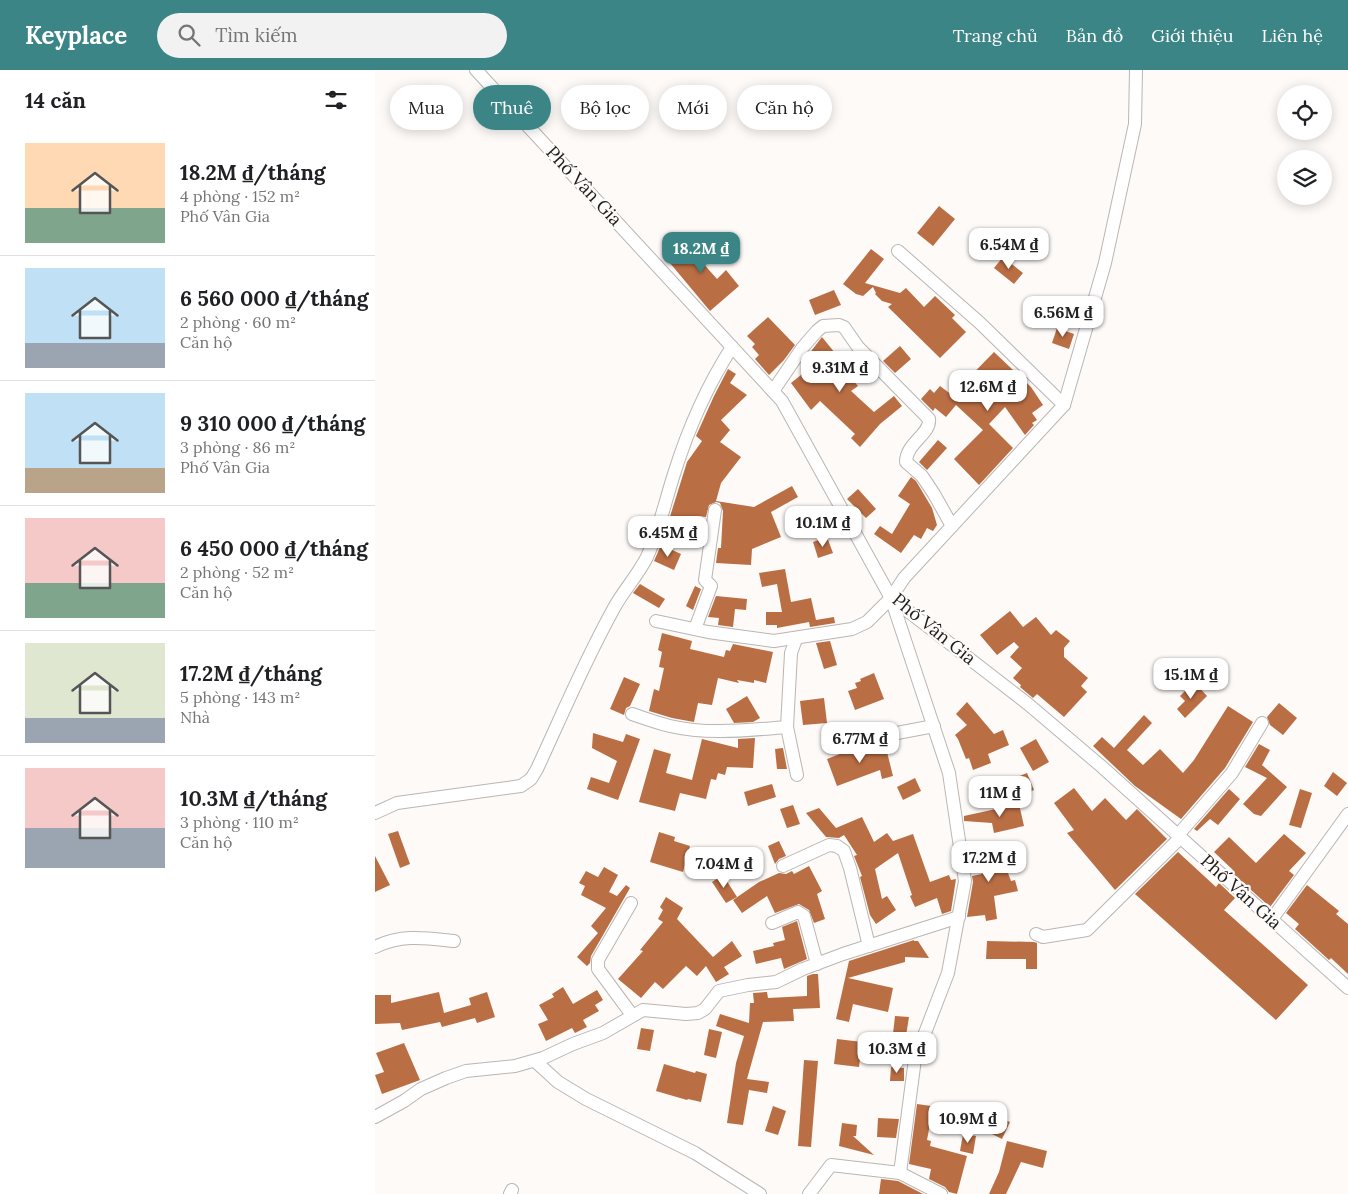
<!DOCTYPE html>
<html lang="vi">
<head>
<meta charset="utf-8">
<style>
  :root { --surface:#fff; --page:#f2f2f2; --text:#202124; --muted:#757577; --line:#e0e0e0; --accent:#3c8587 }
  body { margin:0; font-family:Lora,serif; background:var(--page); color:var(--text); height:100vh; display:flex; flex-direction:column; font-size:19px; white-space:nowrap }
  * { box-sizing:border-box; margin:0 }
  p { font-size:16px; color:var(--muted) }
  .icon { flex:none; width:28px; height:28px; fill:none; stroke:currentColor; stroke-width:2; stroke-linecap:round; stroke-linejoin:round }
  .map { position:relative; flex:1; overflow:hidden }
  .sheet { display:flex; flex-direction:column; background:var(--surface); width:375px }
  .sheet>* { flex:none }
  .banner { position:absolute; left:15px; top:15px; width:475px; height:45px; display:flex; gap:10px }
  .tools { position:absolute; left:902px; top:15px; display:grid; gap:10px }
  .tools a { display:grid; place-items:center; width:55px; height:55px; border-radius:50%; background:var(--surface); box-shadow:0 2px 12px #0003; font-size:25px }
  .price { position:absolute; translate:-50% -42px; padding:0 11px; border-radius:10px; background:#fff; color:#222; font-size:16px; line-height:32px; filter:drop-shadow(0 1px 2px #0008) }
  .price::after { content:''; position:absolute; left:50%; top:30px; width:15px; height:11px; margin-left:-8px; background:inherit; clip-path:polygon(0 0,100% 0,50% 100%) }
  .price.selected { background:var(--accent); color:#fff }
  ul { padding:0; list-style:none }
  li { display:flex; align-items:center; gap:15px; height:125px; padding:0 25px }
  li+li { border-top:1px solid var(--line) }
  li span { display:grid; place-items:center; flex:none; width:140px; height:100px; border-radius:0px; color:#555 }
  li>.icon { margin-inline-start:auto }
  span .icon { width:60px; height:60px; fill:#fffc; stroke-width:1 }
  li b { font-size:21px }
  h2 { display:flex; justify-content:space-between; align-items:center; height:60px; padding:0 25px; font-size:21px }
  .chip { padding:0 18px; border-radius:22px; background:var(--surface); box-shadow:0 2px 12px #0003; font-size:18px; line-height:45px }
  .chip.selected { background:var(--accent); color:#fff }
  header { display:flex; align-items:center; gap:30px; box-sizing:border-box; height:70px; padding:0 25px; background:var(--accent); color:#fff }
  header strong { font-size:24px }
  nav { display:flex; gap:28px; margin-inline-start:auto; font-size:18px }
  .search { width:350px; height:45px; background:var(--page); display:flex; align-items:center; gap:12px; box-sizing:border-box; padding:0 18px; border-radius:28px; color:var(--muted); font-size:19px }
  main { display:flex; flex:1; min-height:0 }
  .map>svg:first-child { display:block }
  .building { fill:#ba6e44 }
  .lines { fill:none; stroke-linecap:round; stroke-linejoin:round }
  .minor-casing { stroke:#b9b6b4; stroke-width:14 }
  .minor { stroke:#fff; stroke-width:12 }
  .labels { text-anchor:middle; stroke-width:4.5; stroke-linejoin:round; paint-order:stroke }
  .street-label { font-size:18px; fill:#1d1c1c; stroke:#fdfaf8 }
</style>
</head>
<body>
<header>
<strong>Keyplace</strong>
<div class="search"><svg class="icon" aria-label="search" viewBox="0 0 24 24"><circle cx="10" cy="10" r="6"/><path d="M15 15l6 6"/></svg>Tìm kiếm</div>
<nav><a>Trang chủ</a><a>Bản đồ</a><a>Giới thiệu</a><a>Liên hệ</a></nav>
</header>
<main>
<section class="sheet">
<h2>14 căn<svg class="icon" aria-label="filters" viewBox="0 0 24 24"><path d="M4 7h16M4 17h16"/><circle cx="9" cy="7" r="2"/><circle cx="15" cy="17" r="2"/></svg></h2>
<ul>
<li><span style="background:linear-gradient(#ffd9b3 65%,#7fa58c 0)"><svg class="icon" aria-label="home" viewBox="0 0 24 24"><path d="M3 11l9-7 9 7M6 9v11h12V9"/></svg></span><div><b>18.2M ₫/tháng</b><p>4 phòng · 152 m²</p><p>Phố Vân Gia</p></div></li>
<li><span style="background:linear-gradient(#bfe0f5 75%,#9aa5b1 0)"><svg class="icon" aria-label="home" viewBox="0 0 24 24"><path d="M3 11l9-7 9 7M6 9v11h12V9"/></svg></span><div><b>6 560 000 ₫/tháng</b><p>2 phòng · 60 m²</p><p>Căn hộ</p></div></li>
<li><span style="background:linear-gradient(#bfe0f5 75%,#b9a48a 0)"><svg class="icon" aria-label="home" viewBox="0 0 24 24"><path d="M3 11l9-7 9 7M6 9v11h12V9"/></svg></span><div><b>9 310 000 ₫/tháng</b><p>3 phòng · 86 m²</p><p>Phố Vân Gia</p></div></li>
<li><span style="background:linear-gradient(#f6c9c9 65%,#7fa58c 0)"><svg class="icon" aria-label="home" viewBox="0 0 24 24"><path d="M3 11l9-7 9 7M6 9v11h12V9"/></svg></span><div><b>6 450 000 ₫/tháng</b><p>2 phòng · 52 m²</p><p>Căn hộ</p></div></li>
<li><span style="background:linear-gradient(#dfe7d0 75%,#9aa5b1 0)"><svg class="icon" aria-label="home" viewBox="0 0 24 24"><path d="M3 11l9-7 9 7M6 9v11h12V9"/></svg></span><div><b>17.2M ₫/tháng</b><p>5 phòng · 143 m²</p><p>Nhà</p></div></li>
<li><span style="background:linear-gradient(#f6c9c9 60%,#9aa5b1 0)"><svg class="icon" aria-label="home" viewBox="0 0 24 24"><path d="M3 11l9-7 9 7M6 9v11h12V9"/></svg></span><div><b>10.3M ₫/tháng</b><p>3 phòng · 110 m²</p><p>Căn hộ</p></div></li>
</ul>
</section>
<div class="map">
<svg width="973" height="1124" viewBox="0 0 973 1124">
  <rect width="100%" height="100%" fill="#fdfaf8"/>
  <g class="building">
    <path d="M564 136 580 149 558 176 542 163Z"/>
    <path d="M317 165 333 185 326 191 342 209 351 200 364 216 335 241 290 187Z"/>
    <path d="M496 179 509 189 490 213 525 223 531 218 549 237 560 226 580 245 577 248 591 262 565 288 513 237 517 234 507 231 500 224 501 223 498 217 488 226 481 224 468 214Z"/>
    <path d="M628 187 648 203 639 214 619 198Z"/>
    <path d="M459 220 466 235 440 245 434 230Z"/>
    <path d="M393 247 420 275 409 290 394 305 380 289 384 285 377 277 380 274 372 266Z"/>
    <path d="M682 258 699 264 694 279 677 273Z"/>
    <path d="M447 267 460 283 463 281 475 296 469 300 483 316 476 321 499 342 519 326 527 336 505 354 485 377 476 368 480 364 445 331 436 340 416 313 436 297 430 289Z"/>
    <path d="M525 276 536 289 520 303 508 291Z"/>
    <path d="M619 282 656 317 668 335 657 343 662 350 657 353 659 355 650 365 630 337 614 354 638 378 604 415 579 389 608 360 581 335 571 347 560 338 558 341 546 329 555 319 559 323 565 316 577 325Z"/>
    <path d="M353 299 361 304 355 313 372 325 346 350 355 360 345 372 366 387 346 413 341 431 379 437 417 416 423 427 396 442 406 467 377 479 376 495 341 493 343 478H346L348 441 345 433 341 432 334 435 331 447 324 446 321 460 293 453 312 392 327 371 321 366 339 326Z"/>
    <path d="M563 370 572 378 552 400 544 392Z"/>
    <path d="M536 407 541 411 557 438 562 455 558 461 552 458 546 469 539 465 526 483 499 464 505 456 517 464 535 434 523 426Z"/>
    <path d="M483 419 501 439 491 448 472 429Z"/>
    <path d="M452 467 458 483 443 488 438 472Z"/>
    <path d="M286 475 306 484 299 500 279 491Z"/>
    <path d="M410 499 416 532 436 528 441 550 459 547 460 553 435 557 434 552 402 558V555H391V542H407L402 514 387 517 384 503Z"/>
    <path d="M265 514 290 529 284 538 258 523Z"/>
    <path d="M320 516 326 519 318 540 311 536Z"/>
    <path d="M341 526 372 529 371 540 360 539 358 557 343 555 344 548 333 547Z"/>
    <path d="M635 541 648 557 661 547 676 565 681 560 695 571 689 578V587L713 608 706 616 712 622 689 647 662 624 658 628 645 617 646 615 638 608 647 598 635 587 644 577 639 572 622 585 605 565Z"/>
    <path d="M287 563 317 571 315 579 349 587 351 580 355 581 358 574 398 582 391 613 379 610V613L362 610 364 613 343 608 337 635 323 633 319 652 297 648 274 641 279 619 284 621 289 598 284 597 287 582 283 580Z"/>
    <path d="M455 571 462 595 449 599 441 573Z"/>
    <path d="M499 603 509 629 480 640 473 621 482 618 480 613 486 611 485 609Z"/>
    <path d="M249 607 265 614 255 636 251 638 249 645 235 639Z"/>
    <path d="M819 612 832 626 810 648 802 639 810 631 805 626Z"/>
    <path d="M372 626 385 648 378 652 359 653 351 639Z"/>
    <path d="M449 628 452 653 428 655 425 631Z"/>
    <path d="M592 632 619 664 628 660 634 675 613 684 616 693 598 700 594 688 591 689 583 669 580 665 592 655 581 644Z"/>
    <path d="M904 633 922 648 908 665 895 655 892 647Z"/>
    <path d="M853 636 878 652 850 698 806 749 760 716 718 676 727 667 739 678 769 645 777 653 752 680 768 695 785 679 808 703 819 690Z"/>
    <path d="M218 663 248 672 251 664 265 669 243 730 212 719 216 707 234 713 242 691 217 678Z"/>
    <path d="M380 668 378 698 352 697 350 705 343 703 341 710 336 709 331 729 305 723 300 741 264 732 279 679 296 684 291 703 317 710 327 669 363 678V669Z"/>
    <path d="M661 669 674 692 658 701 645 678Z"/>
    <path d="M510 674 518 706 507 709 505 700 462 716 452 689 475 680Z"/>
    <path d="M884 674 895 680 887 695 912 717 886 746 879 744 868 734 892 708 870 697Z"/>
    <path d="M408 678 412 699H402L400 679Z"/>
    <path d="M958 702 972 713 962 726 949 716Z"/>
    <path d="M652 703 659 720 637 729 630 712Z"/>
    <path d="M540 708 546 721 528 730 522 717Z"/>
    <path d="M397 714 401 727 373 736 369 722Z"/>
    <path d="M699 718 717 741 730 728 751 750 762 739 792 769 740 820 692 763 699 760 679 733Z"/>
    <path d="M854 719 865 729 843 755 835 749 822 761 819 759Z"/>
    <path d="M925 719 937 723 926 758 914 755Z"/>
    <path d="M644 734 649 756 619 763 617 753 589 751V746Z"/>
    <path d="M418 735 425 754 412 758 405 739Z"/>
    <path d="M444 738 461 758 487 747 499 772 512 763 518 771 538 764 555 812 574 805 576 810 581 809 576 841 567 844 562 828 540 837 535 826 537 825 523 783 500 799 507 829 512 826 521 840 501 854 495 845 485 807 487 806 479 786 482 785 469 765 464 768 451 767 431 743Z"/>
    <path d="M23 761 35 794 25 798 13 764Z"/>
    <path d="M284 762 300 767 299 771 315 776 308 802 275 792Z"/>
    <path d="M909 764 931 783 914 801 919 805 895 837 856 802 858 800 839 782 854 767 881 793Z"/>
    <path d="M404 771 411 786 404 789 400 794 393 776Z"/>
    <path d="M622 774 636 811 640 810 643 821 619 826 622 849 611 851 610 845 592 847 598 812 597 806 607 804 599 783Z"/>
    <path d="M803 782 841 817 844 813 860 828 849 840 933 915 901 950 760 824Z"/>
    <path d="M0 786 15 815 0 822Z"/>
    <path d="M434 796 447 821 442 824 450 849 439 853 434 840 424 834 400 843 392 826 367 843 358 830 384 812 404 803 411 804 417 801 419 804Z"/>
    <path d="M229 797 243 805 234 822 242 826 251 815 255 818 216 886 215 893 212 896 202 887 223 863 216 856 231 838 206 825 210 816 204 813 211 801 223 807Z"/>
    <path d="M348 805 362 827 351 833 337 812Z"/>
    <path d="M932 815 964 841 961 844 973 854V904L956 888 954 890 920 859 924 854 911 843Z"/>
    <path d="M291 827 308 838 302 849 338 887 357 871 367 886 349 897 354 904 341 912 331 896 322 906 311 896 288 919 280 912 266 928 243 909 268 881 265 880 288 852 283 849 288 840 285 837Z"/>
    <path d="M422 851 432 889 409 899 406 888 381 894 378 881 399 876 398 873 410 870 407 857Z"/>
    <path d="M539 870V871H543L554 888 530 887V892L473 908 518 918 513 942 478 934 474 952 461 949 474 891Z"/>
    <path d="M612 871 659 872 662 873V899H651V889H611Z"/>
    <path d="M438 904H443L445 938 418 939 419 951 388 952 372 1009 394 1012 392 1023 374 1020 368 1055 352 1053 361 993 369 966 341 956 345 944 374 953 375 933H379L378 923 392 922 393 928 432 926V906Z"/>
    <path d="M188 917 198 934 222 920 228 930 220 935 224 941 208 950 212 957 200 963 197 958 171 971 163 954 173 950 164 935 179 927 177 924Z"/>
    <path d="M64 922 69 943 96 935 94 928 112 922 120 947 102 953 100 948 67 957 65 952 27 960 25 953 0 954V925H16V933Z"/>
    <path d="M520 946 534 947 531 966 518 964Z"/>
    <path d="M266 958 279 960 275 981 262 979Z"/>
    <path d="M334 959 347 962 341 988 329 985Z"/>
    <path d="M462 969 487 972 484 997 459 994Z"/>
    <path d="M29 973 45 1010 7 1024 0 1005 9 1002 1 983Z"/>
    <path d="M429 990 443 991 436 1077 423 1076Z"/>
    <path d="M289 994 320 1003 321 1001 332 1004 326 1032 313 1029 312 1030 281 1021Z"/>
    <path d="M516 997 529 998V1011H515Z"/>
    <path d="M542 1034 570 1038 568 1051 556 1049 552 1070 556 1071 555 1076 592 1086 582 1124 574 1122 570 1117 554 1109 556 1099 534 1094Z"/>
    <path d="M398 1036 411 1041 403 1065 390 1061Z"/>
    <path d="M503 1048 524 1049 521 1068 502 1067Z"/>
    <path d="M625 1048 635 1052 627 1069 617 1064Z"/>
    <path d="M467 1053 482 1055 481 1066H478L499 1085 464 1076Z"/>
    <path d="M588 1064 601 1066 598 1084 585 1081Z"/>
    <path d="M632 1071 672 1081 668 1098 646 1092 631 1124H614L624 1102Z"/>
    <path d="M506 1109 523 1111 548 1124H504Z"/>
  </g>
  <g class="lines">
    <g class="minor-casing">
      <g id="minor">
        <path d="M101 0 407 331 516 528 653 634 726 696 973 918"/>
        <path d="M523 181 605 253 689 335"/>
        <path d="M398 321 428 277 442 261 448 256 464 255 469 257 483 277 554 349C556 364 531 373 531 392L547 406 559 424 577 456"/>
        <path d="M281 551 333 562 399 571 477 559 492 552 516 528 529 508 689 335 730 193 760 54 761 0"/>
        <path d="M320 559 336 516 330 510 340 440"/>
        <path d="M421 569 416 583 412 657 422 705"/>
        <path d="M257 644C269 648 282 653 295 656 333 665 373 660 412 657"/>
        <path d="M501 667 559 656"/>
        <path d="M0 743 22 733 146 716 156 709 162 699C187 645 210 590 239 538 248 521 263 505 272 487 284 460 290 432 299 404 313 359 332 316 357 277"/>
        <path d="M803 765 857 703 887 653"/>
        <path d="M408 796 454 775 462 776 469 781 475 798 494 876"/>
        <path d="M256 833 223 890V899L257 945"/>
        <path d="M897 849 973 744"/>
        <path d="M397 853 423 842 429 846 442 894"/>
        <path d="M661 864 668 867 712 860 806 767"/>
        <path d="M0 877C27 864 50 868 79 871"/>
        <path d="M160 991 183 1012 211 1029 320 1083 385 1124"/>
        <path d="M0 1047 29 1031 46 1019 71 1008 91 1001 140 996 168 988 198 974 228 963 268 940 311 944 323 943 330 939 344 921 373 915 401 912 428 899 468 884 584 847"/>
        <path d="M525 1103 566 1124"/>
        <path d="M135 1124 137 1120"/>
        <path d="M434 1124 456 1095 525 1103 540 989 573 903 590 811 574 703 516 528"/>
      </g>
    </g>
    <use href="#minor" class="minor"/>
  </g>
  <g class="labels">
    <g class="street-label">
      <text transform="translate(209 116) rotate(47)" y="6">Phố Vân Gia</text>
      <text transform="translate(559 559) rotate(39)" y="6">Phố Vân Gia</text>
      <text transform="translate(866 822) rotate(42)" y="6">Phố Vân Gia</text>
    </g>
  </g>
</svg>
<div class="tools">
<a><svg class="icon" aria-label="locate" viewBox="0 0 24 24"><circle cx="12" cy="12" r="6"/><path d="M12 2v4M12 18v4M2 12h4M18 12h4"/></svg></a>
<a><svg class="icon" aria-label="layers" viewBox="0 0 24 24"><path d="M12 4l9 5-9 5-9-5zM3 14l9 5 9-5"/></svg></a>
</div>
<b class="price" style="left:634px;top:200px">6.54M ₫</b>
<b class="price selected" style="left:326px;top:204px">18.2M ₫</b>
<b class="price" style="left:688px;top:268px">6.56M ₫</b>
<b class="price" style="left:465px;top:323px">9.31M ₫</b>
<b class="price" style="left:613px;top:342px">12.6M ₫</b>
<b class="price" style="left:448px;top:478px">10.1M ₫</b>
<b class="price" style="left:293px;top:488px">6.45M ₫</b>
<b class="price" style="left:816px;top:630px">15.1M ₫</b>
<b class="price" style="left:485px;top:694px">6.77M ₫</b>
<b class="price" style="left:625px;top:748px">11M ₫</b>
<b class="price" style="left:614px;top:813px">17.2M ₫</b>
<b class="price" style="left:349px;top:819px">7.04M ₫</b>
<b class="price" style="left:522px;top:1004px">10.3M ₫</b>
<b class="price" style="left:593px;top:1074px">10.9M ₫</b>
<div class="banner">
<a class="chip">Mua</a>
<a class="chip selected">Thuê</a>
<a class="chip">Bộ lọc</a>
<a class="chip">Mới</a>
<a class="chip">Căn hộ</a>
</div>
</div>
</main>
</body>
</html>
